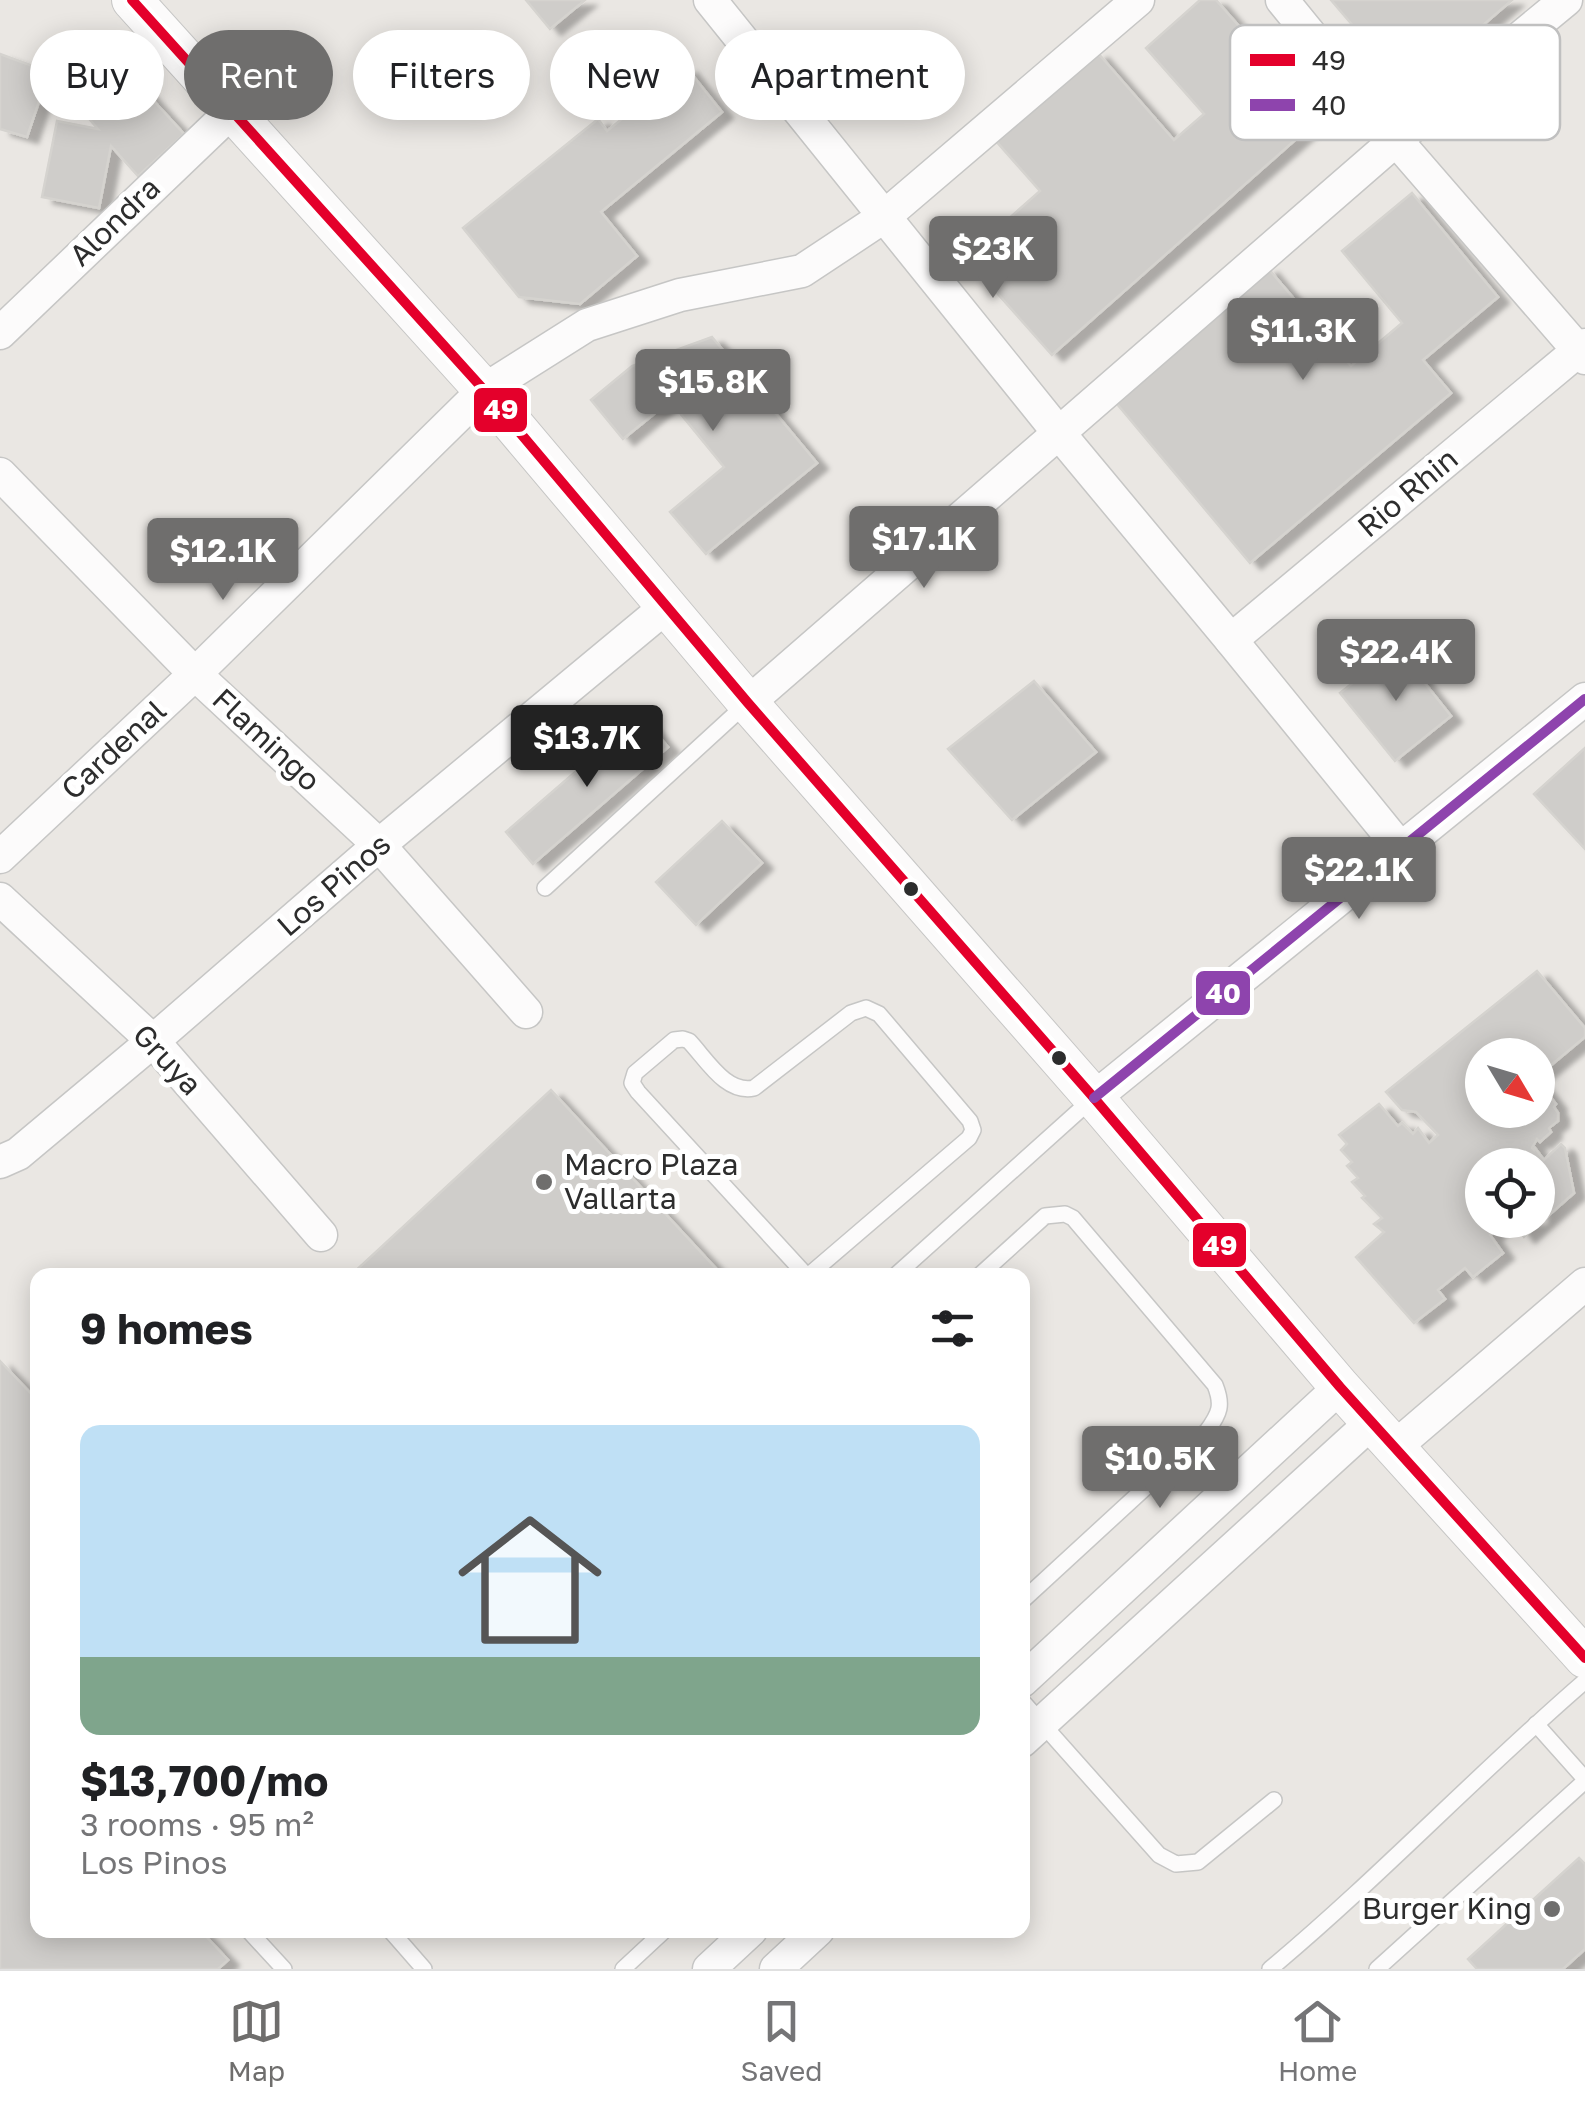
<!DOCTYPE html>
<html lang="en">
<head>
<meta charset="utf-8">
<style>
  :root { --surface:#fff; --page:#f6f6f6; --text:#202124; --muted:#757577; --line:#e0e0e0; --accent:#6f6e6d }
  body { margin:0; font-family:"Golos Text",sans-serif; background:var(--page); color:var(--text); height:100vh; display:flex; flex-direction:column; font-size:38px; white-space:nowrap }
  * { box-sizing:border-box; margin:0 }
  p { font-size:32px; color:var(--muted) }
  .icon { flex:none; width:55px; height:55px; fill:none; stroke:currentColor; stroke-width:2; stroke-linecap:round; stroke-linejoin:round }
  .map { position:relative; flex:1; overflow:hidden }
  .drawer { position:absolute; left:30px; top:1268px; width:1000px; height:670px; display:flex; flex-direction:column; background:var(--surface); border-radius:20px; box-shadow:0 5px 25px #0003 }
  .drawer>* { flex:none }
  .guide { position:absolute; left:30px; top:30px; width:1000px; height:90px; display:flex; gap:20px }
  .needle { width:65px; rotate:128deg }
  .controls { position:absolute; left:1465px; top:1038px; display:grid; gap:20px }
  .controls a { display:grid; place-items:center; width:90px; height:90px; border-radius:50%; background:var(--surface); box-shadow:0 5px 25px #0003; font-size:50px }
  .price { position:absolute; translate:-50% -85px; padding:0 22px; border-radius:10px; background:var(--accent); color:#fff; font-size:32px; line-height:65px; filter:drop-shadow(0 2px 5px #0008) }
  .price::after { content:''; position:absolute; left:50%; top:60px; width:30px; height:22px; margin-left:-15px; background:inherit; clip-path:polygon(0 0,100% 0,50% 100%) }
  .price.on { background:#222; color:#fff }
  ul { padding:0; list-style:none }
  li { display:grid; align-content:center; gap:20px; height:530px; padding:0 50px }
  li+li { border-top:2px solid var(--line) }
  li span { display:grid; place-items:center; height:310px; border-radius:20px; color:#555 }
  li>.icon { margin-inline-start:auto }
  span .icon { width:180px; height:180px; fill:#fffc; stroke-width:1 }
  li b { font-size:42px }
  h2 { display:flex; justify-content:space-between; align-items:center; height:120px; padding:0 50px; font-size:42px }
  .pill { padding:0 35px; border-radius:45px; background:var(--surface); box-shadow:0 5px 25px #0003; font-size:35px; line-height:90px }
  .pill.on { background:var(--accent); color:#fff }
  .tabs { display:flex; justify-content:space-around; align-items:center; height:140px; border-top:2px solid var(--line); background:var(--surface); font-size:28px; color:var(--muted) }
  .tabs a { display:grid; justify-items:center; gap:5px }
  .tabs .on { color:var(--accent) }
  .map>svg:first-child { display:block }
  .building { fill:#cfcdca; stroke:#d5d3cf; stroke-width:2.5; filter:url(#shadow) }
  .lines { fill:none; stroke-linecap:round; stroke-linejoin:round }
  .service-casing { stroke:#c6c6c5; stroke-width:18 }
  .minor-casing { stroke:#c6c6c5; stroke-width:35 }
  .tertiary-casing { stroke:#c6c6c5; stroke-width:42 }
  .service { stroke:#fcfbfb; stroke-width:15 }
  .minor { stroke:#fcfbfb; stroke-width:32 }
  .tertiary { stroke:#fcfbfb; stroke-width:40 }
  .bus-1-casing { stroke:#fff; stroke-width:18 }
  .bus-2-casing { stroke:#fff; stroke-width:18 }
  .bus-1 { stroke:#e4002b; stroke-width:10 }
  .bus-2 { stroke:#8e44ad; stroke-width:10 }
  .bus-dot { fill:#2d2d2d; stroke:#fff; stroke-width:4 }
  .poi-dot { fill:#6f6e6d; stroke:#fff; stroke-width:4 }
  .labels { text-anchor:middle; stroke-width:10; stroke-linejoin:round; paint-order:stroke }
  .street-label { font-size:30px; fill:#2d2d2d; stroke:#fff }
  .poi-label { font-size:30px; fill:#2d2d2d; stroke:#fff; text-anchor:start }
  .key { fill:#fff; stroke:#c0c0c0; stroke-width:2.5 }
  .key-label { font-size:28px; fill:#2d2d2d }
  .line-badge { stroke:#fff; stroke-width:4 }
  .badge-label { font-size:28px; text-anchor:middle; font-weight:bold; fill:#fff }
</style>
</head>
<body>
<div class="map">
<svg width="1585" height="1969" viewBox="0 0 1585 1969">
  <defs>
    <filter id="shadow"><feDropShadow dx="11" dy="6" stdDeviation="2.5" flood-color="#0004"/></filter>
  </defs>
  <rect width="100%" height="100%" fill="#eae7e3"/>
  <g class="building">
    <path d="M526 0H585L550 29Z"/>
    <path d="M1200 0H1216L1320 118 1052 355 965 257 1040 191 996 141 1097 52 1174 140 1204 114 1146 48Z"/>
    <path d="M1331 0H1512L1408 90Z"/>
    <path d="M0 54 49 72 27 137 0 129Z"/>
    <path d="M121 65 184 134 138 176 111 146 99 208 42 197 57 121 98 129 77 105Z"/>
    <path d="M686 67 722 112 601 212 637 256 580 304 519 297 463 228 598 119 607 131Z"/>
    <path d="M1412 193 1498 297 1423 360 1451 393 1250 563 1112 398 1267 267 1351 366 1402 323 1342 251Z"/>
    <path d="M712 337 817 463 706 554 670 512 724 467 670 401 623 439 591 400 632 366Z"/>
    <path d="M1397 648 1451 716 1395 761 1340 693Z"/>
    <path d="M1034 681 1096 752 1012 820 948 749Z"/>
    <path d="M641 715 668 747 533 864 506 832Z"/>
    <path d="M1585 748V849L1534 794Z"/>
    <path d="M722 821 762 863 696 925 656 882Z"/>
    <path d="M1537 971 1585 1028V1037L1538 1076V1055H1482V1110H1538V1081L1556 1104 1554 1107 1558 1113V1121L1549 1128 1551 1132 1540 1142 1537 1139 1532 1148 1534 1150 1535 1148 1544 1160 1561 1144 1565 1148 1574 1193 1524 1237 1512 1220H1538V1165H1482V1220H1506L1490 1235 1503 1253 1473 1277 1465 1268 1438 1290 1445 1299 1414 1323 1356 1257 1384 1232 1374 1224 1382 1218 1362 1198 1365 1196 1352 1182 1358 1178 1347 1166 1352 1162 1341 1150 1347 1144 1339 1135 1379 1104 1398 1126 1402 1123 1413 1134 1418 1128 1429 1143 1438 1135 1416 1112 1402 1110 1386 1092Z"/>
    <path d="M551 1090 722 1275H351Z"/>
    <path d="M0 1361 38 1401V1930H200L228 1960 218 1969H0Z"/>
    <path d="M1579 1858 1585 1864V1949L1563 1969H1477L1468 1959Z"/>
  </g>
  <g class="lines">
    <g class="service-casing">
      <g id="service">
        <path d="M545 888 745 705"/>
        <path d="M806 1275 638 1092 632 1083 635 1073 674 1040 683 1039 689 1041C707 1060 726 1094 754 1088L851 1013 866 1008 879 1014 970 1121 973 1130 969 1138 809 1275"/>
        <path d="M896 1275 1091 1100"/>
        <path d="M980 1275 1045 1216 1065 1214 1073 1218 1215 1385C1223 1405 1220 1413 1207 1431L1022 1601"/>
        <path d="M1022 1701 1159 1855 1176 1864 1198 1862 1274 1800"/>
        <path d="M1536 1724 1585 1779"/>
        <path d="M248 1930 284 1969"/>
        <path d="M390 1930 424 1969"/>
        <path d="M623 1969 665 1930"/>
        <path d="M1270 1969C1379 1878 1477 1774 1585 1681"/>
        <path d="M1377 1969 1585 1781"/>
      </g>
    </g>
    <g class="minor-casing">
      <g id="minor">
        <path d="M710 0 1058 432 1231 640 1401 849"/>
        <path d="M1282 0 1396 140 1585 358"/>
        <path d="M0 333 231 112"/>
        <path d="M0 474 195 674 379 845 526 1012"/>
        <path d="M1231 640 1585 345"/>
        <path d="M748 703 1396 140 1566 0"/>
        <path d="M0 857 195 674 484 390 587 325 680 295 802 271 885 216 1138 0"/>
        <path d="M0 899 153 1041 321 1235"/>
        <path d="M1094 1098 1585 699"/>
        <path d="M0 1162 18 1154 153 1041 379 845 667 606"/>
        <path d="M1395 1447 1585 1284"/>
        <path d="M1022 1681 1340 1387"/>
        <path d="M1022 1741 1372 1422"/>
        <path d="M709 1969 751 1930"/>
        <path d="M776 1969 818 1930"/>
      </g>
    </g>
    <g class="tertiary-casing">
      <path id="tertiary" d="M132 0 484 390 748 703 1094 1098 1340 1387 1585 1658"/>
    </g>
    <use href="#service" class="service"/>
    <use href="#minor" class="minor"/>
    <use href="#tertiary" class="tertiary"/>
    <g class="bus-1-casing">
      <path id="bus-1" d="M132 0 484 390 748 703 1094 1098 1340 1387 1585 1658"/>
    </g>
    <g class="bus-2-casing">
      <path id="bus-2" d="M1094 1098 1585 699"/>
    </g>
    <use href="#bus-1" class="bus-1"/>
    <use href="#bus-2" class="bus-2"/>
  </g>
  <g class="bus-dot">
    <circle cx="911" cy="889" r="9"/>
    <circle cx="1059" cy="1058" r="9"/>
  </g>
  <g class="poi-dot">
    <circle cx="544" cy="1182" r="10"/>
    <circle cx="1552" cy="1909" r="10"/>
  </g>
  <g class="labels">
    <g class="street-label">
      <text transform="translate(115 222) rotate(-44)" y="10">Alondra</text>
      <text transform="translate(1408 493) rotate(-40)" y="10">Rio Rhin</text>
      <text transform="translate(266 740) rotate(43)" y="10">Flamingo</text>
      <text transform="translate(114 750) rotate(-43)" y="10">Cardenal</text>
      <text transform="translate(334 885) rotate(-41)" y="10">Los Pinos</text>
      <text transform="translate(167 1060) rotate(47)" y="10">Gruya</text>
    </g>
    <g class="poi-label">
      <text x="564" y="1175">Macro Plaza<tspan x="564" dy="34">Vallarta</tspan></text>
      <text x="1532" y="1919" text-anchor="end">Burger King</text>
    </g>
  </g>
  <rect x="1230" y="25" width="330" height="115" rx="15" class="key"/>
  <rect x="1250" y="54" width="45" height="12" fill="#e4002b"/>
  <rect x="1250" y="99" width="45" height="12" fill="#8e44ad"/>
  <g class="key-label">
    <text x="1312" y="70">49</text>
    <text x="1312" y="115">40</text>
  </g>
  <g class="line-badge">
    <rect x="472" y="386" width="57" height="48" rx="10" fill="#e4002b"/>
    <rect x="1194" y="969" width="58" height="48" rx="10" fill="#8e44ad"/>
    <rect x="1191" y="1221" width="57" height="48" rx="10" fill="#e4002b"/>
  </g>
  <g class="badge-label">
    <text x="501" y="419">49</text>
    <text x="1223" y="1003">40</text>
    <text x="1220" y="1255">49</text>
  </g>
</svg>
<div class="controls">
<a><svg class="needle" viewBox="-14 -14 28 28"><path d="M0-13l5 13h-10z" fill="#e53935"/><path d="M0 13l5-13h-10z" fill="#757577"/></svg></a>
<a><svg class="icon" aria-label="locate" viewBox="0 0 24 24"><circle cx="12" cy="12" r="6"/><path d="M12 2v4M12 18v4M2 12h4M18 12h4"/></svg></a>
</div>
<b class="price" style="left:993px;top:301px">$23K</b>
<b class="price" style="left:1303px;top:383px">$11.3K</b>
<b class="price" style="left:713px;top:434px">$15.8K</b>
<b class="price" style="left:924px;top:591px">$17.1K</b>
<b class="price" style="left:223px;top:603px">$12.1K</b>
<b class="price" style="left:1396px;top:704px">$22.4K</b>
<b class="price on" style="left:587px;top:790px">$13.7K</b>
<b class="price" style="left:1359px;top:922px">$22.1K</b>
<b class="price" style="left:1160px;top:1511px">$10.5K</b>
<div class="guide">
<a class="pill">Buy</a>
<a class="pill on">Rent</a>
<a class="pill">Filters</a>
<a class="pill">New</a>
<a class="pill">Apartment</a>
</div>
<section class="drawer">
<h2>9 homes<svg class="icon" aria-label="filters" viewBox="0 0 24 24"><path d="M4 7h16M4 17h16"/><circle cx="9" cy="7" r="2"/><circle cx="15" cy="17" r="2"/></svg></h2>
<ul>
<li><span style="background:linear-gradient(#bfe0f5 75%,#7fa58c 0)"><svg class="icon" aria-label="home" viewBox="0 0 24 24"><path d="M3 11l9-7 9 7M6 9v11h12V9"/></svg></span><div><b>$13,700/mo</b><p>3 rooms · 95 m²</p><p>Los Pinos</p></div></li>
</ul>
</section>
</div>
<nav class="tabs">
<a class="on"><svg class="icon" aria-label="map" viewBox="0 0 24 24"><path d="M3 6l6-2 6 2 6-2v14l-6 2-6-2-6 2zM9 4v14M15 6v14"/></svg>Map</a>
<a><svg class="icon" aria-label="saved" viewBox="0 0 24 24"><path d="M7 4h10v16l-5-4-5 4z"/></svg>Saved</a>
<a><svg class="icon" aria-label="home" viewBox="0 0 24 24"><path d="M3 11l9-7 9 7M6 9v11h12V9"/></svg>Home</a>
</nav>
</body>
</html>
